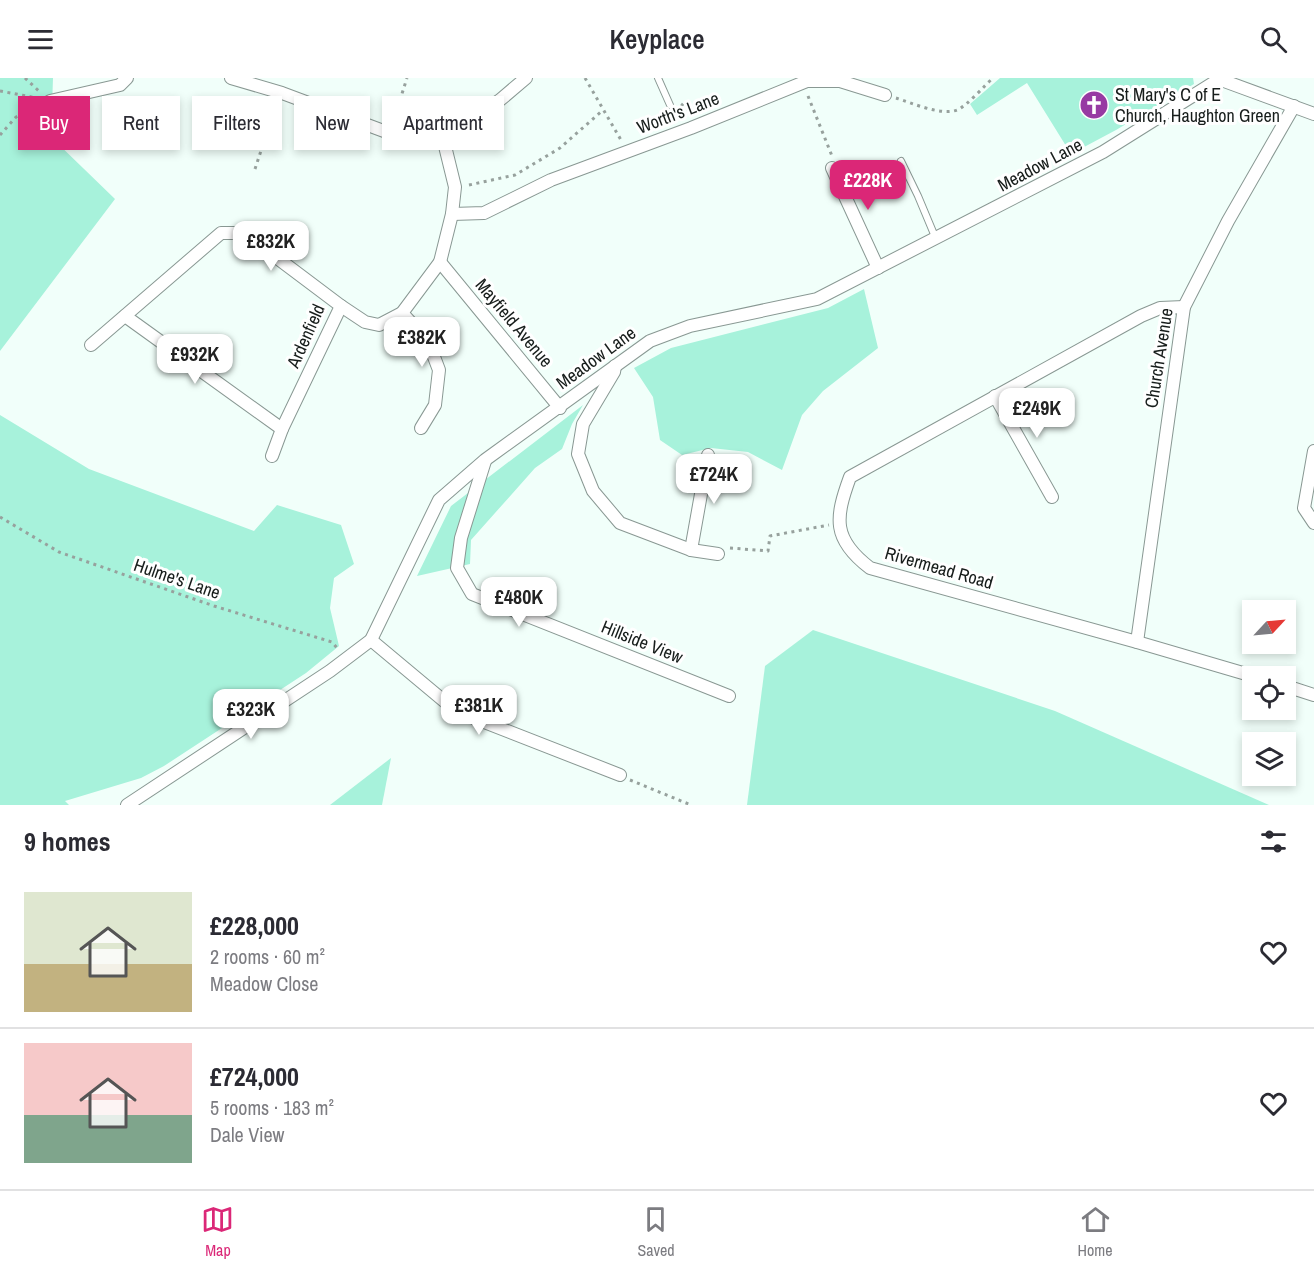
<!DOCTYPE html>
<html lang="en">
<head>
<meta charset="utf-8">
<style>
  :root { --surface:#fff; --page:#f2f2f3; --text:#2b2b33; --muted:#7c7c81; --line:#e1e1e2; --accent:#db2777 }
  body { margin:0; font-family:"Archivo Narrow",sans-serif; background:var(--page); color:var(--text); height:100vh; display:flex; flex-direction:column; font-size:22px; white-space:nowrap }
  * { box-sizing:border-box; margin:0 }
  p { font-size:20px; color:var(--muted) }
  .icon { flex:none; width:33px; height:33px; fill:none; stroke:currentColor; stroke-width:2; stroke-linecap:round; stroke-linejoin:round }
  .map { position:relative; height:727px; overflow:hidden }
  .side { display:flex; flex-direction:column; background:var(--surface); flex:1 }
  .side>* { flex:none }
  .guide { position:absolute; left:18px; top:18px; width:600px; height:54px; display:flex; gap:12px }
  .needle { width:39px; rotate:64deg }
  .tools { position:absolute; left:1242px; top:522px; display:grid; gap:12px }
  .tools a { display:grid; place-items:center; width:54px; height:54px; border-radius:0px; background:var(--surface); box-shadow:0 3px 9px #0003; font-size:30px }
  .price { position:absolute; translate:-50% -51px; padding:0 14px; border-radius:12px; background:#fff; color:#222; font-size:20px; line-height:39px; filter:drop-shadow(0 2px 3px #0008) }
  .price::after { content:''; position:absolute; left:50%; top:36px; width:18px; height:14px; margin-left:-9px; background:inherit; clip-path:polygon(0 0,100% 0,50% 100%) }
  .price.on { background:var(--accent); color:#fff }
  ul { padding:0; list-style:none }
  li { display:flex; align-items:center; gap:18px; height:150px; padding:0 24px }
  li+li { border-top:2px solid var(--line) }
  li span { display:grid; place-items:center; flex:none; width:168px; height:120px; border-radius:0px; color:#555 }
  li>.icon { margin-inline-start:auto }
  span .icon { width:72px; height:72px; fill:#fffc; stroke-width:1 }
  li b { font-size:26px }
  h2 { display:flex; justify-content:space-between; align-items:center; height:72px; padding:0 24px; font-size:26px }
  .tag { padding:0 21px; border-radius:0px; background:var(--surface); box-shadow:0 3px 9px #0003; font-size:21px; line-height:54px }
  .tag.on { background:var(--accent); color:#fff }
  header { display:flex; justify-content:space-between; align-items:center; height:78px; padding:0 24px; background:var(--surface); font-size:27px; font-weight:600 }
  .dock { display:flex; justify-content:space-around; align-items:center; height:84px; border-top:2px solid var(--line); background:var(--surface); font-size:16px; color:var(--muted) }
  .dock a { display:grid; justify-items:center; gap:3px }
  .dock .on { color:var(--accent) }
  .map>svg:first-child { display:block }
  .green { fill:#a7f2db }
  .lines { fill:none; stroke-linecap:round; stroke-linejoin:round }
  .service-casing { stroke:#899893; stroke-width:8 }
  .minor-casing { stroke:#899893; stroke-width:14 }
  .path { stroke:#97a19d; stroke-width:3; stroke-dasharray:3 4.5; stroke-linecap:butt }
  .service { stroke:#fff; stroke-width:6 }
  .minor { stroke:#fff; stroke-width:12 }
  .labels { text-anchor:middle; stroke-width:6; stroke-linejoin:round; paint-order:stroke }
  .poi-label { font-size:18px; fill:#171d1b; stroke:#fff; text-anchor:start }
  .street-label { font-size:18px; fill:#171d1b; stroke:#fff }
</style>
</head>
<body>
<header><svg class="icon" aria-label="menu" viewBox="0 0 24 24"><path d="M4 6h16M4 12h16M4 18h16"/></svg>Keyplace<svg class="icon" aria-label="search" viewBox="0 0 24 24"><circle cx="10" cy="10" r="6"/><path d="M15 15l6 6"/></svg></header>
<div class="map">
<svg width="1314" height="727" viewBox="0 0 1314 727">
  <rect width="100%" height="100%" fill="#f1fffa"/>
  <g class="green">
    <path d="M0 0H53L51 59 115 121 0 273Z"/>
    <path d="M1000 0H1193L1194 6 1116 52 1071 76 1027 5 977 37 970 26Z"/>
    <path d="M864 211 878 270 823 313 802 337 782 392 748 374 711 370 682 377 660 362 653 319 634 290 671 270 828 230Z"/>
    <path d="M583 327 572 346 562 371 535 390 471 462 470 486 417 498 451 428Z"/>
    <path d="M0 337 89 391 254 453 277 427 341 447 354 486 334 500 330 530 339 568 306 595 164 688 141 700 65 723 69 727H0Z"/>
    <path d="M813 552 1055 633 1269 727H747L765 588Z"/>
    <path d="M391 680 382 727H330Z"/>
  </g>
  <g class="lines">
    <g class="service-casing">
      <g id="service">
        <path d="M658 0 670 27"/>
        <path d="M901 83 918 118 936 161"/>
      </g>
    </g>
    <g class="minor-casing">
      <g id="minor">
        <path d="M231 0 282 15 389 55 414 61 443 60 500 22 526 0"/>
        <path d="M1216 0 1314 36"/>
        <path d="M50 23 120 7 127 0"/>
        <path d="M832 90 878 190"/>
        <path d="M452 136 484 135 551 102 691 50 807 3H840L885 17"/>
        <path d="M440 184 560 330"/>
        <path d="M341 228 365 244 379 247 402 235 440 184 452 136 455 109 443 60"/>
        <path d="M1184 229 1160 230 1141 238 850 399C835 440 832 461 870 490L1137 564 1253 598"/>
        <path d="M402 235 428 263 439 292 435 327 421 350"/>
        <path d="M125 238 282 351"/>
        <path d="M91 267 221 155H244L341 228 282 351 272 378"/>
        <path d="M615 288 614 294 583 346 578 376 593 413 620 445 691 472 718 476"/>
        <path d="M995 318 1052 419"/>
        <path d="M1314 373 1304 430 1314 445"/>
        <path d="M485 383 461 460 457 490 472 516 729 618"/>
        <path d="M691 472 708 377"/>
        <path d="M371 562 456 633 620 697"/>
        <path d="M1137 564 1184 229 1228 143 1294 28"/>
        <path d="M1286 608 1314 617"/>
        <path d="M127 727 330 593 371 562 439 422 485 382 650 263 690 248 817 221 1103 74 1218 2"/>
      </g>
    </g>
    <g class="path">
      <path d="M25 0 41 15"/>
      <path d="M585 0 621 62"/>
      <path d="M0 13 37 20"/>
      <path d="M808 18 832 78"/>
      <path d="M896 20C912 25 941 38 957 32 967 28 984 8 993 0"/>
      <path d="M681 26 692 35"/>
      <path d="M393 44 407 0"/>
      <path d="M0 57 16 39 39 28"/>
      <path d="M255 91 276 27"/>
      <path d="M469 107 515 97 560 70 603 32"/>
      <path d="M0 439 59 474 214 528 332 564 337 570"/>
      <path d="M730 470 768 473 770 458 829 447"/>
      <path d="M630 702 691 727"/>
    </g>
    <use href="#service" class="service"/>
    <use href="#minor" class="minor"/>
  </g>
  <defs>
    <g id="church-disc" transform="scale(1.5)"><circle r="9.5" fill="#973aa3" stroke="#fff"/><path d="M-1.2-6h2.4v3.5h3.3v2.4h-3.3V6h-2.4V-.1h-3.3v-2.4h3.3Z" fill="#fff"/></g>
  </defs>
  <g fill-rule="evenodd">
    <use href="#church-disc" x="1094" y="27"/>
  </g>
  <g class="labels">
    <g class="poi-label">
      <text x="1115" y="23">St Mary's C of E<tspan x="1115" dy="21">Church, Haughton Green</tspan></text>
    </g>
    <g class="street-label">
      <text transform="translate(678 35) rotate(-21)" y="6">Worth's Lane</text>
      <text transform="translate(1040 87) rotate(-28)" y="6">Meadow Lane</text>
      <text transform="translate(514 245) rotate(50)" y="6">Mayfield Avenue</text>
      <text transform="translate(306 258) rotate(-66)" y="6">Ardenfield</text>
      <text transform="translate(596 280) rotate(-36)" y="6">Meadow Lane</text>
      <text transform="translate(1159 280) rotate(-81)" y="6">Church Avenue</text>
      <text transform="translate(939 490) rotate(16)" y="6">Rivermead Road</text>
      <text transform="translate(177 501) rotate(19)" y="6">Hulme's Lane</text>
      <text transform="translate(642 564) rotate(22)" y="6">Hillside View</text>
    </g>
  </g>
</svg>
<div class="tools">
<a><svg class="needle" viewBox="-14 -14 28 28"><path d="M0-13l5 13h-10z" fill="#e53935"/><path d="M0 13l5-13h-10z" fill="#7c7c81"/></svg></a>
<a><svg class="icon" aria-label="locate" viewBox="0 0 24 24"><circle cx="12" cy="12" r="6"/><path d="M12 2v4M12 18v4M2 12h4M18 12h4"/></svg></a>
<a><svg class="icon" aria-label="layers" viewBox="0 0 24 24"><path d="M12 4l9 5-9 5-9-5zM3 14l9 5 9-5"/></svg></a>
</div>
<b class="price on" style="left:868px;top:133px">£228K</b>
<b class="price" style="left:271px;top:194px">£832K</b>
<b class="price" style="left:422px;top:290px">£382K</b>
<b class="price" style="left:195px;top:307px">£932K</b>
<b class="price" style="left:1037px;top:361px">£249K</b>
<b class="price" style="left:714px;top:427px">£724K</b>
<b class="price" style="left:519px;top:550px">£480K</b>
<b class="price" style="left:479px;top:658px">£381K</b>
<b class="price" style="left:251px;top:662px">£323K</b>
<div class="guide">
<a class="tag on">Buy</a>
<a class="tag">Rent</a>
<a class="tag">Filters</a>
<a class="tag">New</a>
<a class="tag">Apartment</a>
</div>
</div>
<section class="side">
<h2>9 homes<svg class="icon" aria-label="filters" viewBox="0 0 24 24"><path d="M4 7h16M4 17h16"/><circle cx="9" cy="7" r="2"/><circle cx="15" cy="17" r="2"/></svg></h2>
<ul>
<li><span style="background:linear-gradient(#dfe7d0 60%,#c2b280 0)"><svg class="icon" aria-label="home" viewBox="0 0 24 24"><path d="M3 11l9-7 9 7M6 9v11h12V9"/></svg></span><div><b>£228,000</b><p>2 rooms · 60 m²</p><p>Meadow Close</p></div><svg class="icon" aria-label="heart" viewBox="0 0 24 24"><path d="M12 20l-8-8c-3-5 5-10 8-4 3-6 11-1 8 4z"/></svg></li>
<li><span style="background:linear-gradient(#f6c9c9 60%,#7fa58c 0)"><svg class="icon" aria-label="home" viewBox="0 0 24 24"><path d="M3 11l9-7 9 7M6 9v11h12V9"/></svg></span><div><b>£724,000</b><p>5 rooms · 183 m²</p><p>Dale View</p></div><svg class="icon" aria-label="heart" viewBox="0 0 24 24"><path d="M12 20l-8-8c-3-5 5-10 8-4 3-6 11-1 8 4z"/></svg></li>
</ul>
</section>
<nav class="dock">
<a class="on"><svg class="icon" aria-label="map" viewBox="0 0 24 24"><path d="M3 6l6-2 6 2 6-2v14l-6 2-6-2-6 2zM9 4v14M15 6v14"/></svg>Map</a>
<a><svg class="icon" aria-label="saved" viewBox="0 0 24 24"><path d="M7 4h10v16l-5-4-5 4z"/></svg>Saved</a>
<a><svg class="icon" aria-label="home" viewBox="0 0 24 24"><path d="M3 11l9-7 9 7M6 9v11h12V9"/></svg>Home</a>
</nav>
</body>
</html>
